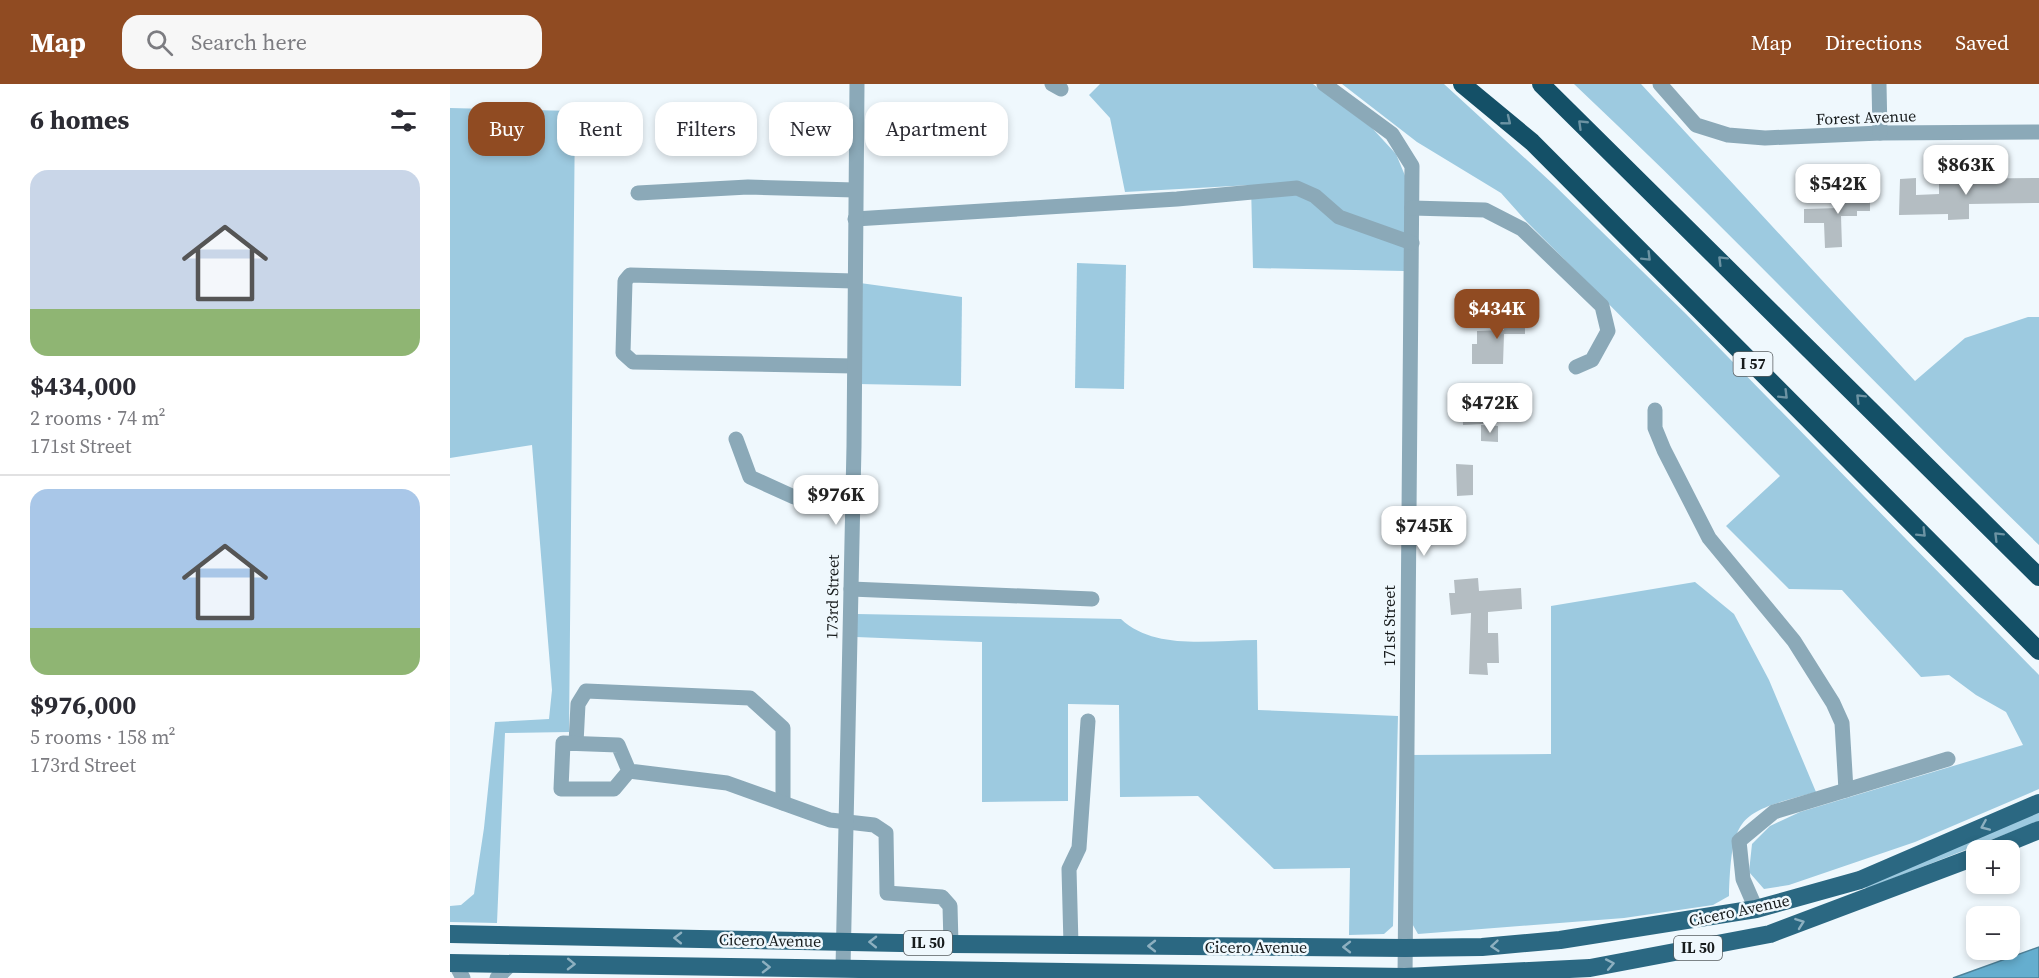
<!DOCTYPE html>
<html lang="en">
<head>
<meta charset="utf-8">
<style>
  :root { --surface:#fff; --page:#f7f7f7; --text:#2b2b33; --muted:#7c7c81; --line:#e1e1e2; --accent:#904b22 }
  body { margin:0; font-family:"Source Serif 4",serif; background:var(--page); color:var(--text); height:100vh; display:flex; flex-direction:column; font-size:22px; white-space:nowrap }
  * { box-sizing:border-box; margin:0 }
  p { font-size:20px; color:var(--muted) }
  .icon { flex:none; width:33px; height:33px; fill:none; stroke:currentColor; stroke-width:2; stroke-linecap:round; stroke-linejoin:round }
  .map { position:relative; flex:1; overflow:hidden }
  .drawer { display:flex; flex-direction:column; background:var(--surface); width:450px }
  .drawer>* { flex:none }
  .top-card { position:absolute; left:18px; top:18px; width:570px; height:54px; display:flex; gap:12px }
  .tools { position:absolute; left:1516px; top:756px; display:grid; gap:12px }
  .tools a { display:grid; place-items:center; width:54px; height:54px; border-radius:12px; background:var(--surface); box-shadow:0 3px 9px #0003; font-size:30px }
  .price { position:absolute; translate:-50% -51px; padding:0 14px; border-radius:12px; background:#fff; color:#222; font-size:20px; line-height:39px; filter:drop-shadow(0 2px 3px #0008) }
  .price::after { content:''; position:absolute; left:50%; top:36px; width:18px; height:14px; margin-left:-9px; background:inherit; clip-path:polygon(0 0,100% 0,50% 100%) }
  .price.active { background:var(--accent); color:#fff }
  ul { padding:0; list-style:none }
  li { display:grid; align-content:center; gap:12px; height:318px; padding:0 30px }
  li+li { border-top:2px solid var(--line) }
  li span { display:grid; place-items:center; height:186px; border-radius:18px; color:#555 }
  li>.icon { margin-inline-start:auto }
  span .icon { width:108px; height:108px; fill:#fffc; stroke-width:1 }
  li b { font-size:26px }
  h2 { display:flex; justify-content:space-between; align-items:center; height:72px; padding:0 30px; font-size:26px }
  .pill { padding:0 21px; border-radius:18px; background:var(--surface); box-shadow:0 3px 9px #0003; font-size:21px; line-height:54px }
  .pill.active { background:var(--accent); color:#fff }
  header { display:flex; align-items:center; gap:36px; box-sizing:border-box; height:84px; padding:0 30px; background:var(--accent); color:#fff }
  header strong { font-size:28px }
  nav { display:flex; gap:33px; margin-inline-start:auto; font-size:21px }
  .search { width:420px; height:54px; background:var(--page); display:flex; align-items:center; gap:15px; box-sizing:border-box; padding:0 21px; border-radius:18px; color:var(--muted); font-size:22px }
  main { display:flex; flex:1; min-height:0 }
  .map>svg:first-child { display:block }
  .green { fill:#9dcae0 }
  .water { fill:#65aecf; stroke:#4e8299; stroke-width:1.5 }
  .building { fill:#b4bdc2 }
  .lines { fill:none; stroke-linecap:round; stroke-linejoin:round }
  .minor { stroke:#8ba9b8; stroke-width:15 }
  .major { stroke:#2b6882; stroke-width:18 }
  .highway { stroke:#145067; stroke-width:18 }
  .oneway { stroke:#6c93a3 }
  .oneway2 { stroke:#8db0c0 }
  .labels { text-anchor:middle; stroke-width:5; stroke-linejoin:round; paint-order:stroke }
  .shield { fill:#eff8fd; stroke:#585d60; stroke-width:1.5 }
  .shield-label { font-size:15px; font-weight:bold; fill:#171b1c }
  .street-label { font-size:16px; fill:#171b1c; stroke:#eff8fd }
</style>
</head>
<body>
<header>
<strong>Map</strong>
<div class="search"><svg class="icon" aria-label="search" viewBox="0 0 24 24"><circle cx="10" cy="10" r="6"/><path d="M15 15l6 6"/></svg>Search here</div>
<nav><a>Map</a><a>Directions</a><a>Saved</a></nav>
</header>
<main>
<section class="drawer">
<h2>6 homes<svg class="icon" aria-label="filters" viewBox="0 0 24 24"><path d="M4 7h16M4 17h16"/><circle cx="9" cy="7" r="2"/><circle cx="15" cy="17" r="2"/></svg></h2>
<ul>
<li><span style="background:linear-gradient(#c9d6e8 75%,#8fb573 0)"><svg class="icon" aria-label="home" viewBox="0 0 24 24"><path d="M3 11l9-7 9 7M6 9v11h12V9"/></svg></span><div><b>$434,000</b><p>2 rooms · 74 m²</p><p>171st Street</p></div></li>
<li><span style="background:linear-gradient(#a9c7e8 75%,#8fb573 0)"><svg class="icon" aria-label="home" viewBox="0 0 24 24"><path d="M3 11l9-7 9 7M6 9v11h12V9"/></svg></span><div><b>$976,000</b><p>5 rooms · 158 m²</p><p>173rd Street</p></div></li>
</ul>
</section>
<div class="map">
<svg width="1589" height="894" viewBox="0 0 1589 894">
  <rect width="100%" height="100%" fill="#eff8fd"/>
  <g class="green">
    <path d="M650 0H863L922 44 946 70 956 94 954 187 803 184 801 101 675 108 660 34 639 11Z"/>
    <path d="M892 0H994L1102 99 1236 230 1589 591V705L1465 758 1339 801 1314 805 1299 788 1302 760 1320 742 1350 728 1573 661 1556 628 1526 611 1499 591 1471 593 1392 506 1339 505 1276 442 1330 392 1077 138 1051 109 967 58Z"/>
    <path d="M1124 0H1191L1465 297 1515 254 1578 233H1589V461C1433 309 1283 150 1124 0Z"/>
    <path d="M0 24 125 27 119 648 55 649 47 839 0 838V822L11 821 24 810 34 744 45 638 99 635 102 606 82 361 0 374Z"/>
    <path d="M627 179 676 181 674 305 625 304Z"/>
    <path d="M410 199 512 213 511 302 408 300Z"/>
    <path d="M1245 498 1284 530 1319 596 1366 708C1289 729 1282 729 1279 812L1263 821 1174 834 968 850 960 836V671L1101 670V522Z"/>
    <path d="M407 530 671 535C705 567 763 556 807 556L808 626 948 632 943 842 934 850 899 851 900 784 824 785 748 712 670 713 669 621 618 620V717L532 718V558L406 553Z"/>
    <path d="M1589 728V737L1416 805 1415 801Z"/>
  </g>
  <path class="water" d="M1589 863V894H1503Z"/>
  <g class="building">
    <path d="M1466 94V111L1489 110V95L1589 94V119L1519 120V135L1498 136V130L1449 131 1450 95Z"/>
    <path d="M1420 107V127H1407V132H1391L1392 163 1375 164 1374 139H1354V125L1389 124 1388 109Z"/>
    <path d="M1075 228V250H1054L1053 280H1022V260H1027V247L1054 246 1053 229Z"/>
    <path d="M1012 319H1033V340L1013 341Z"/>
    <path d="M1031 341 1048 342V358L1031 357Z"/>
    <path d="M1006 380 1023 381V411L1007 412Z"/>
    <path d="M1028 494 1029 507 1071 504 1072 525 1038 528V549H1048L1049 579H1037L1038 591 1019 590 1021 529 1001 531 999 509H1005L1004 496Z"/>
  </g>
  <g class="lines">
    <g class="minor">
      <path d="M602 0 611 5"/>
      <path d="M874 0 942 50 962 82 955 894"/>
      <path d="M1210 0 1246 41 1278 51 1315 54 1430 49 1589 48"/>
      <path d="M1429 0 1430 49"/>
      <path d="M188 109 298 103 405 106"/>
      <path d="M962 124 1035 126 1072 145 1152 222 1158 247 1142 276 1126 283"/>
      <path d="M405 135 727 115 847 104 865 112 889 133 962 159"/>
      <path d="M404 282 183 278 173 269 175 197 180 191 404 197"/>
      <path d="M1205 326V344L1214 366 1259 454 1344 557 1383 619 1392 639 1396 706"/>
      <path d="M286 355 300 393 344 413H403"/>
      <path d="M401 505 642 515"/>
      <path d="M126 659 128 620 136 607 300 614 333 644V719"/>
      <path d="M179 687 168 661 113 659 111 705H164L179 687 277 699 380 736 424 741 436 749 437 809 492 813 500 822 501 860"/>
      <path d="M1306 825 1293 795 1289 757 1324 728 1498 675"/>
      <path d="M621 861 619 785 629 764 638 637"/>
      <path d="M5 879 13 894"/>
      <path d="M393 884 404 362 407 0"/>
      <path d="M47 894 62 879"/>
    </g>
    <g class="major">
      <path d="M1540 766 1589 746"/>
      <path d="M0 850 501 860 955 864 1032 863 1110 856 1306 825 1410 796 1589 719"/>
      <path d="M0 879 955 893 1140 884 1320 850 1527 772"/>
    </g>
    <g class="highway">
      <path d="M1012 0 1082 58 1589 567"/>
      <path d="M1091 0 1589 493"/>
    </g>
  </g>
  <defs><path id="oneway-chevron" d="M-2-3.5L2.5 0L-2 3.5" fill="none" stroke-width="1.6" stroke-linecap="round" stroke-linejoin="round" transform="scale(1.5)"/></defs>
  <g class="oneway">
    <use href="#oneway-chevron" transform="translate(1057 37) rotate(39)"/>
    <use href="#oneway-chevron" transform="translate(1132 40) rotate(-136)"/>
    <use href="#oneway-chevron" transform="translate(1197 173) rotate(45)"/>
    <use href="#oneway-chevron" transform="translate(1272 176) rotate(-135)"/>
    <use href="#oneway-chevron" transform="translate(1334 311) rotate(45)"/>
    <use href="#oneway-chevron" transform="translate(1410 314) rotate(-135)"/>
    <use href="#oneway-chevron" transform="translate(1472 449) rotate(45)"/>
    <use href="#oneway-chevron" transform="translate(1548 452) rotate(-135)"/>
  </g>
  <g class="oneway2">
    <use href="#oneway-chevron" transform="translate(1535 742) rotate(157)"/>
    <use href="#oneway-chevron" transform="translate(1350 839) rotate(-20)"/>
    <use href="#oneway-chevron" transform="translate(228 854) rotate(-179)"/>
    <use href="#oneway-chevron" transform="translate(423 858) rotate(-179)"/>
    <use href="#oneway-chevron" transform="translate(702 862) rotate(-180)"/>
    <use href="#oneway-chevron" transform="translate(1045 862) rotate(175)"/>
    <use href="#oneway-chevron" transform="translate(897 863) rotate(-180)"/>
    <use href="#oneway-chevron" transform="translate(121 880) rotate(1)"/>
    <use href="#oneway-chevron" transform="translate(1160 880) rotate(-11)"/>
    <use href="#oneway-chevron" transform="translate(316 883) rotate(1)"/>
  </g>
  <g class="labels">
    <g class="shield">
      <rect x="1283.5" y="268" width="39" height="24" rx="4.5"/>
      <rect x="454" y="847" width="48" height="24" rx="4.5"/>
      <rect x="1224" y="852" width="48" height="24" rx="4.5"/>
    </g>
    <g class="shield-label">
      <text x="1303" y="285">I 57</text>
      <text x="478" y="864">IL 50</text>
      <text x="1248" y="869">IL 50</text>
    </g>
    <g class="street-label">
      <text transform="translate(1416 33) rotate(-2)" y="6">Forest Avenue</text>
      <text transform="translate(382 513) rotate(-89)" y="6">173rd Street</text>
      <text transform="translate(939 542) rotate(-90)" y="6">171st Street</text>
      <text transform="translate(1289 826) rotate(-12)" y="6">Cicero Avenue</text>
      <text transform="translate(320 856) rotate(1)" y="6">Cicero Avenue</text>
      <text x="806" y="869">Cicero Avenue</text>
    </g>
  </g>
</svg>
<div class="tools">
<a>+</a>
<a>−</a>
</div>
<b class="price" style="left:1516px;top:112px">$863K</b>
<b class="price" style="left:1388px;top:131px">$542K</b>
<b class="price active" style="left:1047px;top:256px">$434K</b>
<b class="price" style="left:1040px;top:350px">$472K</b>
<b class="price" style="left:386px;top:442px">$976K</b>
<b class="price" style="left:974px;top:473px">$745K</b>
<div class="top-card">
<a class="pill active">Buy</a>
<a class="pill">Rent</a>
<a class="pill">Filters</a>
<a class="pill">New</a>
<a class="pill">Apartment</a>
</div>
</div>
</main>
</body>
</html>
